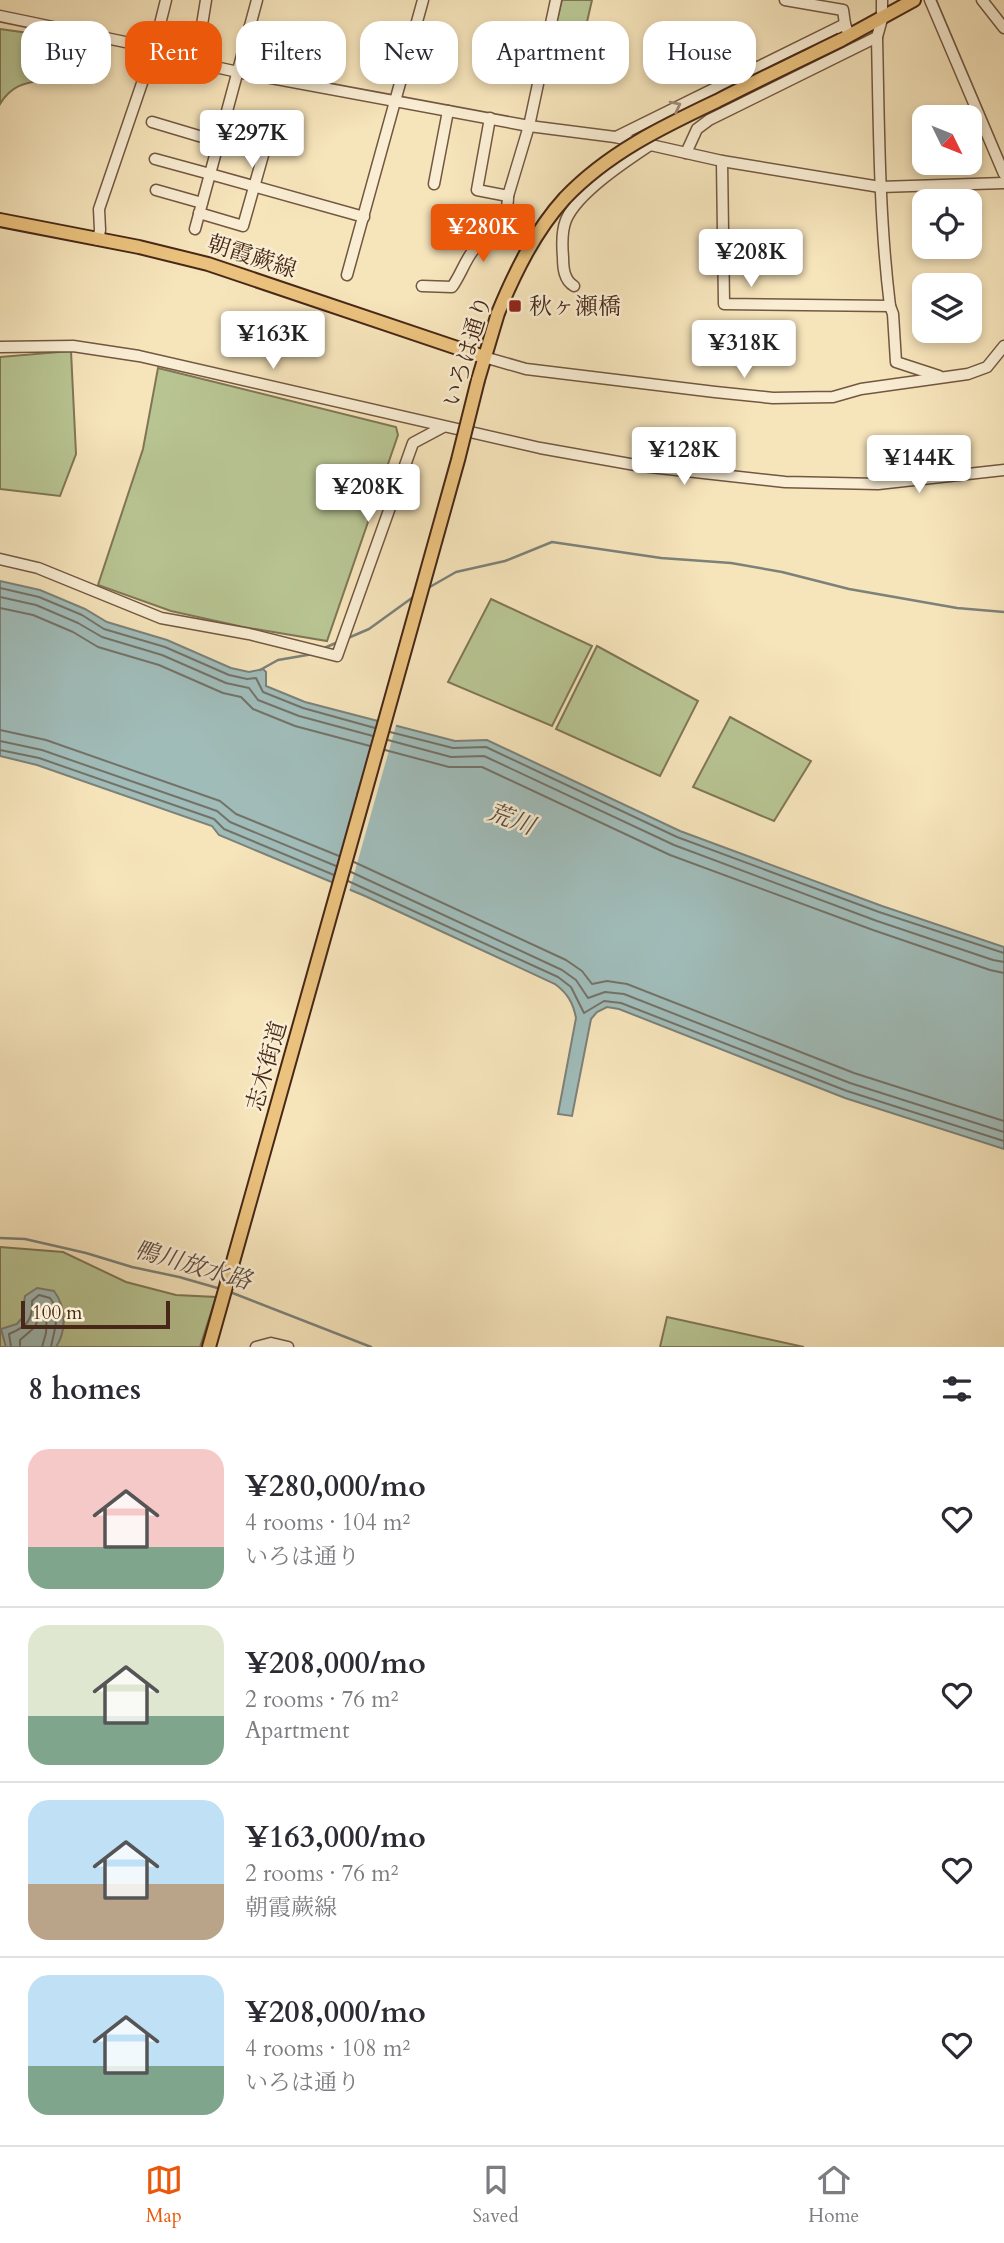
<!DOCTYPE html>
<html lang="en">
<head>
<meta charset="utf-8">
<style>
  :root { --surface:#fff; --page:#f7f7f7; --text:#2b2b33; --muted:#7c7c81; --line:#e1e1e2; --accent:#ea580c }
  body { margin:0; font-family:Cardo,"Noto Serif JP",serif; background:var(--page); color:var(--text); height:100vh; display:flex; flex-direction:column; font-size:26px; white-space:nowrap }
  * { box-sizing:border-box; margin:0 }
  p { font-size:23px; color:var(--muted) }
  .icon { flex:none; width:38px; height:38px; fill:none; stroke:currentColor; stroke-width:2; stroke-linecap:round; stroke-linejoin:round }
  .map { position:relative; height:1347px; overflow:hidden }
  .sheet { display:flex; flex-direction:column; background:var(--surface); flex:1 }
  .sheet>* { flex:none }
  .banner { position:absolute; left:21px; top:21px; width:962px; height:63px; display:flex; gap:14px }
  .needle { width:46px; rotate:133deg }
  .tools { position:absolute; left:912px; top:105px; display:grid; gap:14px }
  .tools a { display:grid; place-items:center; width:70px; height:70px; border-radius:14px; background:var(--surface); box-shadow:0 4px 10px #0003; font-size:35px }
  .scale { position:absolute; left:21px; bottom:18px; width:149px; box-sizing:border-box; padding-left:7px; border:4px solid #472818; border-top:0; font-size:19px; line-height:24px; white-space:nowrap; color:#472818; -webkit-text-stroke:5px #f9edd3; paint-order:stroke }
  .price { position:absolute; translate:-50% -60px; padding:0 16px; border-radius:7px; background:#fff; color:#222; font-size:23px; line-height:46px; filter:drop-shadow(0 2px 4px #0008) }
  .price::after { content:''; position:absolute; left:50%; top:42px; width:21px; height:16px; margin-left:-10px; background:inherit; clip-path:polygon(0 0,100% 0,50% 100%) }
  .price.current { background:var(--accent); color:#fff }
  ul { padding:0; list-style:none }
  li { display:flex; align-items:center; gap:21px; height:175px; padding:0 28px }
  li+li { border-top:2px solid var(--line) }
  li span { display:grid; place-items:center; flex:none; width:196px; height:140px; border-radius:21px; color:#555 }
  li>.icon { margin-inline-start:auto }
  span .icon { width:84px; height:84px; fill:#fffc; stroke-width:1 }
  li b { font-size:30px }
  h2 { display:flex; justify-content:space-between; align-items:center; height:84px; padding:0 28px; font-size:30px }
  .pill { padding:0 24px; border-radius:21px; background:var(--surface); box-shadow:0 4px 10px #0003; font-size:24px; line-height:63px }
  .pill.current { background:var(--accent); color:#fff }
  .tab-bar { display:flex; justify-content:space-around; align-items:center; height:98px; border-top:2px solid var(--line); background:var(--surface); font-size:19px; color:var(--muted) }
  .tab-bar a { display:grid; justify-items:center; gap:4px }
  .tab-bar .current { color:var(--accent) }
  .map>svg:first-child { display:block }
  .green { fill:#b8c593; stroke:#807656; stroke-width:2 }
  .water { fill:#a0bcb9; stroke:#7c8179; stroke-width:2 }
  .pier { fill:#f6e4bb }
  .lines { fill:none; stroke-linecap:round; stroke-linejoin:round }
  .shore { stroke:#747268; stroke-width:2 }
  .stream { stroke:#7c8179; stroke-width:2.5 }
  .minor-casing { stroke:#735741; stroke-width:13 }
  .major-casing { stroke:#472818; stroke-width:16 }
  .minor { stroke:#f9edd3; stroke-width:10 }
  .major { stroke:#ebc27e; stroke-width:12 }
  .major-bridge-casing { stroke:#472818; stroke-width:16; stroke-linecap:butt }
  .major-bridge { stroke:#ebc27e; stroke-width:12 }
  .oneway { stroke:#a08a76 }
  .poi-dot { fill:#8f2418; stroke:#f9edd3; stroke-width:2.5 }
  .labels { text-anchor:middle; stroke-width:5; stroke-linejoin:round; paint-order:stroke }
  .street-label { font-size:23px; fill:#472818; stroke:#f9edd3 }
  .poi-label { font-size:23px; fill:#472818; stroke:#f9edd3; text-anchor:start }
  .water-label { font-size:24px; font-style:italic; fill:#5d4d40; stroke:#f9edd3 }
</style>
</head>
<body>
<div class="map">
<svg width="1004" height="1347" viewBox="0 0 1004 1347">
  <rect width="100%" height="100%" fill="#f6e4bb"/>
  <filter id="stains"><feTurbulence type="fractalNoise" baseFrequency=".00286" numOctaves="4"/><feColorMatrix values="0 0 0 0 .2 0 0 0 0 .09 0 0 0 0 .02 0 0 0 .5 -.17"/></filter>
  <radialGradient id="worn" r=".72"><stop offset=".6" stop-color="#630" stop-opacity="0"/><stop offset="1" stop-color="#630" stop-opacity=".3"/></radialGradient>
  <g class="green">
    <path d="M562 0H592L584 35 555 29Z"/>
    <path d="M0 29 50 36 57 43 54 66 44 80C23 83 11 86 0 104Z"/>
    <path d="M71 351 76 454 60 496 0 489V357Z"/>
    <path d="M158 368 396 427 398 435 327 641 243 627 171 611 98 585 143 449Z"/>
    <path d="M491 599 592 646 552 726 448 682Z"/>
    <path d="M597 646 698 701 660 776 556 729Z"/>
    <path d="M730 717 811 761 774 821 693 787Z"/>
    <path d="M0 1247 63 1252 126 1282 176 1295 216 1297 200 1347H0Z"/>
    <path d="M667 1317 804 1347H660Z"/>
  </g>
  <g class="water">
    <path d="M0 581 40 590 85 609 107 622 167 640 231 668 249 672 263 669 266 672V686L305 702 455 741 487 740 680 831 882 906 1004 947V1149L845 1098 619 1009 607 1007 597 1012 591 1019 572 1116 558 1114 576 1018C573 1002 567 993 555 984L365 896 219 835 212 826 37 765 0 756Z"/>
    <path d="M37 1288 54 1291C66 1307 67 1330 56 1347H6L1 1329 17 1324 22 1318 25 1296Z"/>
  </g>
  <path class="pier" d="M379 718 397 722 349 892 332 885Z"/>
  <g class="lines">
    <g class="shore">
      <path d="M0 588 39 597 82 615 104 629 165 647 229 675 247 679 256 678 263 692 303 708 375 728"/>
      <path d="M0 597 36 605 78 623 102 637 162 655 226 683 249 688 258 700 299 716 373 736"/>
      <path d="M0 608 33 615 73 632 98 647 159 665 223 693 241 697 253 709 295 726 370 746"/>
      <path d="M0 730 46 740 220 801 236 814 339 856"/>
      <path d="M390 732 453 748 486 747 677 837 879 912 1004 953"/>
      <path d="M388 740 451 757 484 756 674 845 877 921 993 960 1004 962"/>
      <path d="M0 741 42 750 217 811 230 822 336 866"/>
      <path d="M0 750 39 758 214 819 224 829 334 875"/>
      <path d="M385 750 449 767H482L670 855 873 930 990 970 1004 973"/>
      <path d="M354 862 566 960 582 971 592 984 607 981 627 984 854 1073 1004 1121"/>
      <path d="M351 872 562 970 576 980 588 998 605 992 624 994 850 1083 1004 1132"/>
      <path d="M348 881 558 977 571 987 584 1013 604 1001 621 1003 847 1091 1004 1141"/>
      <path d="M11 1347 9 1334C26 1327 33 1321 32 1301L39 1295 50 1298C62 1313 54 1330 51 1347"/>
      <path d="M20 1347V1340L35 1327 41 1311 44 1309 47 1311 46 1333 42 1347"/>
    </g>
    <g class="stream">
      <path d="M936 0 1004 161"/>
      <path d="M428 588 456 572 505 561 552 542 661 558 731 563 782 572 849 589 957 608 1004 612"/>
      <path d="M348 638 369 629 416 595"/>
      <path d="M322 649 338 642"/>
      <path d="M260 670 278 660 313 654"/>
      <path d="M0 1238 25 1239 86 1253 132 1267 179 1277 221 1289"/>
      <path d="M230 1292 371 1347"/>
    </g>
    <g class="minor-casing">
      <g id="minor">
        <path d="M785 0 843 10 845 24"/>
        <path d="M882 0V19L877 37C879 127 879 217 890 306L893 314 896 362 939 376"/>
        <path d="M930 0 1004 174"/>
        <path d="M982 0 1004 28"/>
        <path d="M0 16 154 48 179 59 238 72 529 126 615 137 722 161 880 187 1004 183"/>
        <path d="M250 26 324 47"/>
        <path d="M196 62 206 0"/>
        <path d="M490 118 477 190 508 196 529 126 556 0"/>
        <path d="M152 122 219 142"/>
        <path d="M616 137 845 24 849 36"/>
        <path d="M686 153 697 129 709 120 877 37"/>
        <path d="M155 159 210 174 257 0"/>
        <path d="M722 161 724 304 890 306"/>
        <path d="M434 184 448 111"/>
        <path d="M156 190 202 203"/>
        <path d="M199 213 243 226 271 127"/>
        <path d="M195 229 210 174 364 217"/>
        <path d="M98 240 100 230 99 209 154 48 166 0"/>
        <path d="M347 275 423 0"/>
        <path d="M422 286 452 287C460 276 464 263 472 252 486 233 509 221 508 196"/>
        <path d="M574 286C564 280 563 268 563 257 562 246 562 230 566 220 577 193 626 161 650 145"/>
        <path d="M0 347 73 346 139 356 540 448 641 466 785 482 832 483 878 484 1004 470"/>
        <path d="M484 357 526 369 715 392 773 398 833 397 861 389 968 374 987 367 1004 346"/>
        <path d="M0 559 38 568 161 618 249 634 337 656 413 443 443 427"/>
        <path d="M256 1347 271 1343 288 1347"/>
      </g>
    </g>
    <g class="major-casing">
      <g id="major">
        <path d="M841 40 914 0"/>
        <path d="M0 220 139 247 208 264 484 357"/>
        <path d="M478 380 498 313"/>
        <path d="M209 1347 364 796"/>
      </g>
    </g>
    <use href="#minor" class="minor"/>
    <use href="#major" class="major"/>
    <g class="major-bridge-casing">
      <g id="major-bridge">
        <path d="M498 313C515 272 535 231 565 198 608 153 662 127 717 101 758 80 800 60 841 40"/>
        <path d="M364 796 458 460 478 380"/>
      </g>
    </g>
    <use href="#major-bridge" class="major-bridge"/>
  </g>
  <defs><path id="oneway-chevron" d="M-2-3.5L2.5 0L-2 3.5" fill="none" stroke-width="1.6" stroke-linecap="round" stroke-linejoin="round" transform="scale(1.75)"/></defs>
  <use class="oneway" href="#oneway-chevron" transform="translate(676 106) rotate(-27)"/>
  <rect class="poi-dot" x="508" y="299" width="14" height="14" rx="3.5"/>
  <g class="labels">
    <g class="street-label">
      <text transform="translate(252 256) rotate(18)" y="8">朝霞蕨線</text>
      <text transform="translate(467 351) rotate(-73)" y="8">いろは通り</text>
      <text transform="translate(266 1066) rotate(-74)" y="8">志木街道</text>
    </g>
    <g class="poi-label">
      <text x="529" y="314">秋ヶ瀬橋</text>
    </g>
    <g class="water-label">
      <text transform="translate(511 819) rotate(20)" y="8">荒川</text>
      <text transform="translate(193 1265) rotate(16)" y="8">鴨川放水路</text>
    </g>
  </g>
  <rect width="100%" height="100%" filter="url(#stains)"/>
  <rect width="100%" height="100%" fill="url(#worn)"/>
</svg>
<div class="tools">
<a><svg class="needle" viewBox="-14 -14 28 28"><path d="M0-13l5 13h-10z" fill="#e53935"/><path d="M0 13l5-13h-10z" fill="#7c7c81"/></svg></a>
<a><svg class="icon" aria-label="locate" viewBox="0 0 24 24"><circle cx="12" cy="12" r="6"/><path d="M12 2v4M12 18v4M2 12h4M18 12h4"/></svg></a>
<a><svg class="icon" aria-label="layers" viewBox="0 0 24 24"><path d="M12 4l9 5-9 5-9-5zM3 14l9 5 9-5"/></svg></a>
</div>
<div class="scale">100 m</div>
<b class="price" style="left:252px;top:170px">¥297K</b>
<b class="price current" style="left:483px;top:264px">¥280K</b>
<b class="price" style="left:751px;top:289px">¥208K</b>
<b class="price" style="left:273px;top:371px">¥163K</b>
<b class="price" style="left:744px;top:380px">¥318K</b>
<b class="price" style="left:684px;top:487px">¥128K</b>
<b class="price" style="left:919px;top:495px">¥144K</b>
<b class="price" style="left:368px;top:524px">¥208K</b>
<div class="banner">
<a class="pill">Buy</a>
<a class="pill current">Rent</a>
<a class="pill">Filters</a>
<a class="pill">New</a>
<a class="pill">Apartment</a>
<a class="pill">House</a>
</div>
</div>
<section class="sheet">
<h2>8 homes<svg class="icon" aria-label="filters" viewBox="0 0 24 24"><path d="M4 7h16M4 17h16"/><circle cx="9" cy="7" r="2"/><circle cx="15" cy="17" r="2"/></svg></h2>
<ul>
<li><span style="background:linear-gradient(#f6c9c9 70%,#7fa58c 0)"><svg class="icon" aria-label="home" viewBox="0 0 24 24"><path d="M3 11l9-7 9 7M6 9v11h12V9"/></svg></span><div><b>¥280,000/mo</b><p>4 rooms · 104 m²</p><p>いろは通り</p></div><svg class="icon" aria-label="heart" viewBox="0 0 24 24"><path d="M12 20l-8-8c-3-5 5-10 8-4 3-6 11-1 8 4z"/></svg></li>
<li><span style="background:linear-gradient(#dfe7d0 65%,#7fa58c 0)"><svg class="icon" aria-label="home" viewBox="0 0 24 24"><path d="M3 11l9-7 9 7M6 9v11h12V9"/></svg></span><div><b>¥208,000/mo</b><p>2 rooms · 76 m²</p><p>Apartment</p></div><svg class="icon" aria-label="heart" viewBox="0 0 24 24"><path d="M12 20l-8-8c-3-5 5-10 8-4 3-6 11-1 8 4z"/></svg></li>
<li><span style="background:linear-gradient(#bfe0f5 60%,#b9a48a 0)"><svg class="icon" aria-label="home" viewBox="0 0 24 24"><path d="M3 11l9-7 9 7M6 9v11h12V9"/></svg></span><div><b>¥163,000/mo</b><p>2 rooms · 76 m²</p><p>朝霞蕨線</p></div><svg class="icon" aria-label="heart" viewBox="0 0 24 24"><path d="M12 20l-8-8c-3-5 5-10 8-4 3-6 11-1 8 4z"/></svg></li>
<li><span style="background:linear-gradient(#bfe0f5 65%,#7fa58c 0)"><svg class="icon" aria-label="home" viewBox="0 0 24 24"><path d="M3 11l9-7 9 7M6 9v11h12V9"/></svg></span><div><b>¥208,000/mo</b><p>4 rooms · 108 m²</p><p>いろは通り</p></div><svg class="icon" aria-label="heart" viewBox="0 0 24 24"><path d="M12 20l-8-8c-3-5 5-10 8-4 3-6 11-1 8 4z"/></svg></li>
</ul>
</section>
<nav class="tab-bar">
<a class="current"><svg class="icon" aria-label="map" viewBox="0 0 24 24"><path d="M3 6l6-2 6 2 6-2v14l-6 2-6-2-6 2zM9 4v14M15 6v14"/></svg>Map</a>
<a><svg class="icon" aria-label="saved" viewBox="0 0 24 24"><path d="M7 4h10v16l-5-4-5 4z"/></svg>Saved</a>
<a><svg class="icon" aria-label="home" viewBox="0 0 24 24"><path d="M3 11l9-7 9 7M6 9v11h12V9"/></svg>Home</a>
</nav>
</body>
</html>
